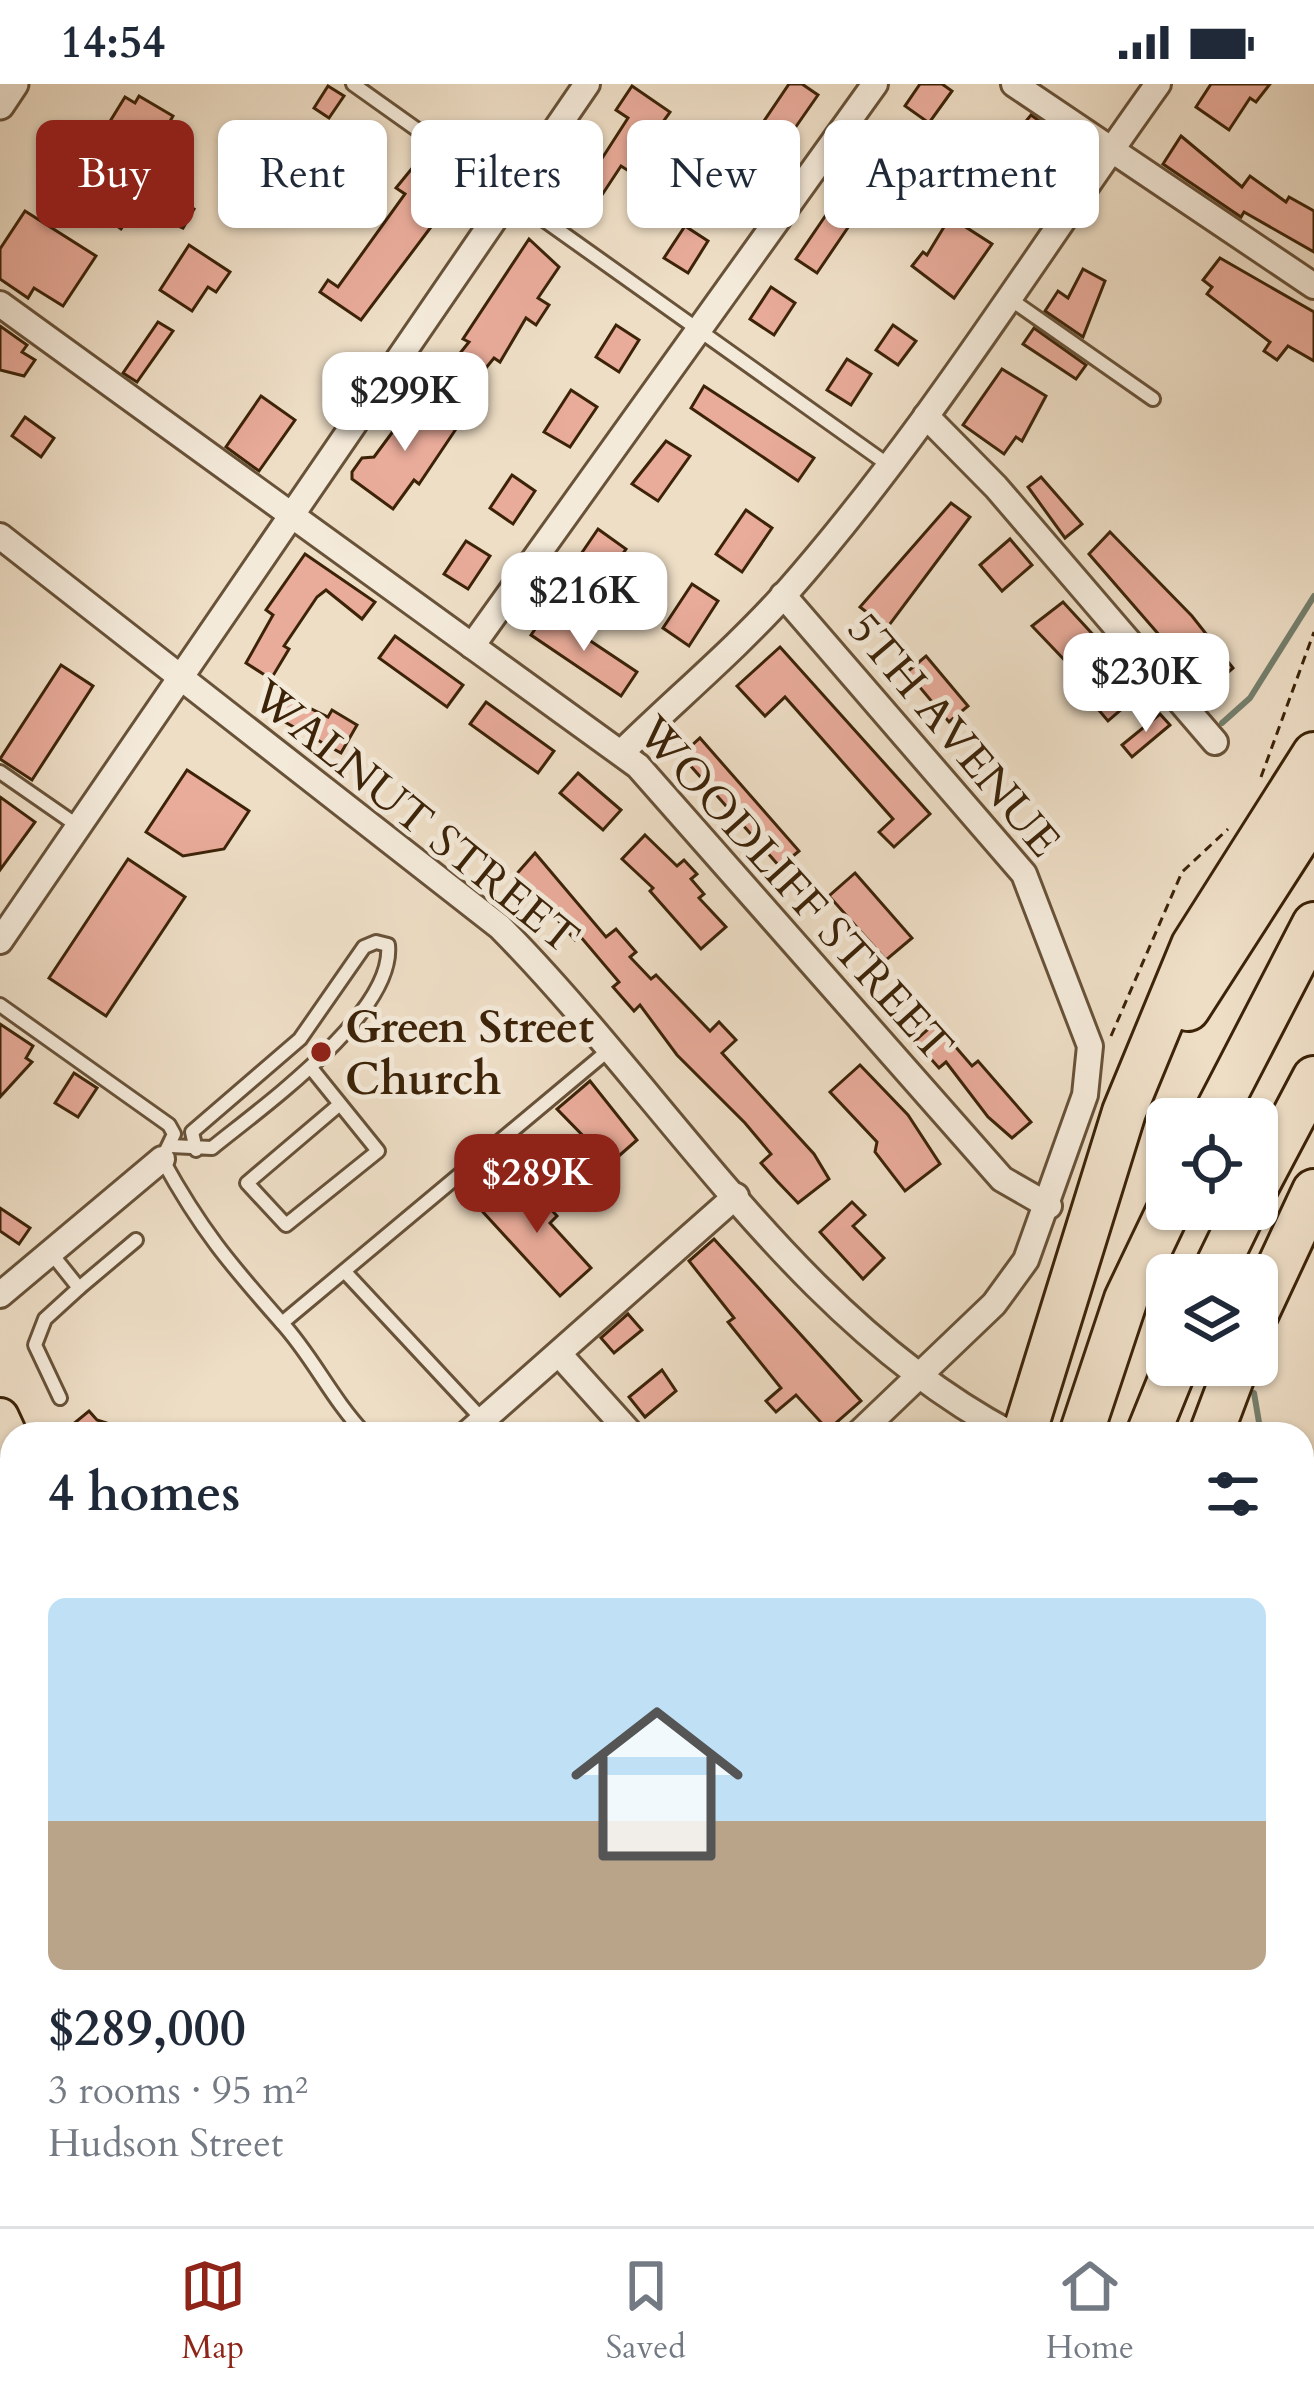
<!DOCTYPE html>
<html lang="en">
<head>
<meta charset="utf-8">
<style>
  :root { --surface:#fff; --page:#f6f6f7; --text:#1f2937; --muted:#747a83; --line:#e0e1e3; --accent:#8f2418 }
  body { margin:0; font-family:Cardo,serif; background:var(--page); color:var(--text); height:100vh; display:flex; flex-direction:column; font-size:45px; white-space:nowrap }
  * { box-sizing:border-box; margin:0 }
  p { font-size:39px; color:var(--muted) }
  .icon { flex:none; width:66px; height:66px; fill:none; stroke:currentColor; stroke-width:2; stroke-linecap:round; stroke-linejoin:round }
  .map { position:relative; flex:1; overflow:hidden }
  .panel { position:absolute; left:0px; top:1338px; width:1314px; height:804px; display:flex; flex-direction:column; background:var(--surface); border-radius:36px 36px 0 0; box-shadow:0 3px 9px #0004 }
  .panel>* { flex:none }
  .top-card { position:absolute; left:36px; top:36px; width:1242px; height:108px; display:flex; gap:24px }
  .fabs { position:absolute; left:1146px; top:1014px; display:grid; gap:24px }
  .fabs a { display:grid; place-items:center; width:132px; height:132px; border-radius:18px; background:var(--surface); box-shadow:0 3px 9px #0004; font-size:60px }
  .price { position:absolute; translate:-50% -102px; padding:0 27px; border-radius:24px; background:#fff; color:#222; font-size:39px; line-height:78px; filter:drop-shadow(0 3px 6px #0008) }
  .price::after { content:''; position:absolute; left:50%; top:72px; width:36px; height:27px; margin-left:-18px; background:inherit; clip-path:polygon(0 0,100% 0,50% 100%) }
  .price.current { background:var(--accent); color:#fff }
  ul { padding:0; list-style:none }
  li { display:grid; align-content:center; gap:24px; height:636px; padding:0 48px }
  li+li { border-top:3px solid var(--line) }
  li span { display:grid; place-items:center; height:372px; border-radius:18px; color:#555 }
  li>.icon { margin-inline-start:auto }
  span .icon { width:216px; height:216px; fill:#fffc; stroke-width:1 }
  li b { font-size:51px }
  h2 { display:flex; justify-content:space-between; align-items:center; height:144px; padding:0 48px; font-size:51px }
  .tag { padding:0 42px; border-radius:18px; background:var(--surface); box-shadow:0 3px 9px #0004; font-size:42px; line-height:108px }
  .tag.current { background:var(--accent); color:#fff }
  .status { display:flex; justify-content:space-between; align-items:center; height:84px; padding:0 60px; background:var(--surface); direction:ltr }
  .status svg { height:33px; fill:currentColor }
  .menu { display:flex; justify-content:space-around; align-items:center; height:168px; border-top:3px solid var(--line); background:var(--surface); font-size:33px; color:var(--muted) }
  .menu a { display:grid; justify-items:center; gap:6px }
  .menu .current { color:var(--accent) }
  .map>svg:first-child { display:block }
  .green { fill:#bcc092; stroke:#7c724d; stroke-width:3 }
  .lines { fill:none; stroke-linecap:round; stroke-linejoin:round }
  .stream { stroke:#747f6d; stroke-width:6 }
  .building { fill:#e9ab9a; stroke:#3c2308; stroke-width:3 }
  .service-casing { stroke:#685238; stroke-width:18 }
  .minor-casing { stroke:#685238; stroke-width:30 }
  .tertiary-casing { stroke:#685238; stroke-width:33 }
  .primary-casing { stroke:#3c2308; stroke-width:42 }
  .motorway-casing { stroke:#3c2308; stroke-width:48 }
  .path { stroke:#3c2308; stroke-width:3; stroke-dasharray:9 6; stroke-linecap:butt }
  .service { stroke:#f4eada; stroke-width:12 }
  .minor { stroke:#f4eada; stroke-width:24 }
  .tertiary { stroke:#f4eada; stroke-width:27 }
  .primary { stroke:#eedec6; stroke-width:36 }
  .motorway { stroke:#eedec6; stroke-width:42 }
  .poi-dot { fill:#8f2418; stroke:#f4eada; stroke-width:4.5 }
  .labels { text-anchor:middle; stroke-width:10; stroke-linejoin:round; paint-order:stroke }
  .street-label { font-size:45px; fill:#3c2308; stroke:#f4eada }
  .poi-label { font-size:45px; font-weight:bold; fill:#3c2308; stroke:#f4eada; text-anchor:start }
</style>
</head>
<body>
<div class="status"><b>14:54</b><svg viewBox="0 0 49 12"><path d="M0 12V9h3v3zM5 12V6h3v6zM10 12V3h3v9zM15 12V0h3v12zM26 1h20v11H26zM47 4h2v5h-2z"/></svg></div>
<div class="map">
<svg width="1314" height="2142" viewBox="0 0 1314 2142">
  <rect width="100%" height="100%" fill="#eedec6"/>
  <filter id="stains"><feTurbulence type="fractalNoise" baseFrequency=".00167" numOctaves="4"/><feColorMatrix values="0 0 0 0 .2 0 0 0 0 .09 0 0 0 0 .02 0 0 0 .5 -.17"/></filter>
  <radialGradient id="worn" r=".72"><stop offset=".6" stop-color="#630" stop-opacity="0"/><stop offset="1" stop-color="#630" stop-opacity=".3"/></radialGradient>
  <g class="green">
    <path d="M0 1409 12 1433V2130H334L339 2142H0Z"/>
    <path d="M1302 1908 1314 1911V2142H1061L1064 2130H1302Z"/>
  </g>
  <g class="lines">
    <g class="stream">
      <path d="M1222 639 1250 614 1314 512"/>
      <path d="M1254 1309 1261 1350"/>
      <path d="M322 2130 327 2142"/>
      <path d="M1003 2142 1007 2130"/>
    </g>
  </g>
  <g class="building">
    <path d="M789 0H802L818 11 788 54 764 37Z"/>
    <path d="M920 0H942L952 7 929 39 905 22Z"/>
    <path d="M1211 0H1270L1256 18 1250 14 1229 46 1196 23Z"/>
    <path d="M328 2 344 12 329 34 314 24Z"/>
    <path d="M632 2 670 28 642 67 670 85 657 105 621 82 598 117 588 110 571 140 547 125 575 83 590 93 628 34 616 26Z"/>
    <path d="M139 12 173 32 157 60 169 66 161 80 124 59 129 50 109 39 125 13 135 19Z"/>
    <path d="M1031 31 1063 54 1043 77 1013 53Z"/>
    <path d="M1181 52 1242 103 1250 92 1286 118 1289 113 1314 127V168L1244 128 1241 133 1163 80Z"/>
    <path d="M882 53 904 69 873 113 851 98Z"/>
    <path d="M427 66 462 90 430 136 434 139 361 236 320 208 328 196 338 203 405 110 396 104Z"/>
    <path d="M79 70 138 121 121 145 97 127 91 135 53 107Z"/>
    <path d="M737 72 760 87 732 130 708 115Z"/>
    <path d="M154 102 194 125 183 144 141 126Z"/>
    <path d="M25 127 96 172 63 222 34 204 28 214 0 195V165Z"/>
    <path d="M828 128 849 142 817 189 796 175Z"/>
    <path d="M950 133 992 160 954 214 912 182 923 168 927 171Z"/>
    <path d="M685 142 708 157 688 189 664 174Z"/>
    <path d="M529 155 559 183 538 214 549 221 536 241 526 234 500 278 494 274 464 311 441 293 469 258 463 255Z"/>
    <path d="M189 161 230 188 216 208 208 203 192 227 160 206Z"/>
    <path d="M1220 174 1314 228V277L1288 262 1277 276 1264 267 1270 258 1207 210 1212 203 1203 196Z"/>
    <path d="M1083 185 1105 197 1083 253 1045 227 1058 207 1068 214Z"/>
    <path d="M771 203 795 219 774 251 750 235Z"/>
    <path d="M158 238 173 247 137 298 123 289Z"/>
    <path d="M616 241 639 256 619 288 596 273Z"/>
    <path d="M893 241 916 257 898 281 876 266Z"/>
    <path d="M0 242 27 261 22 268 35 276 24 292 0 286Z"/>
    <path d="M1034 244 1086 281 1076 295 1023 260Z"/>
    <path d="M847 275 871 290 851 321 827 306Z"/>
    <path d="M1002 285 1046 312 1022 357 1016 353 1004 370 963 341Z"/>
    <path d="M704 302 814 374 798 397 691 324Z"/>
    <path d="M571 306 597 323 570 363 544 348Z"/>
    <path d="M261 312 295 336 259 387 226 363Z"/>
    <path d="M417 315 458 342 419 400 414 396 393 425 352 395V388L362 374 374 373Z"/>
    <path d="M25 333 54 354 41 373 12 352Z"/>
    <path d="M666 357 690 372 658 417 632 400Z"/>
    <path d="M512 391 535 407 513 440 490 424Z"/>
    <path d="M1041 393 1082 440 1065 454 1028 403Z"/>
    <path d="M951 419 970 433 887 544 860 523Z"/>
    <path d="M746 426 772 444 742 488 716 470Z"/>
    <path d="M598 445 626 465 594 511 566 492Z"/>
    <path d="M1110 448 1192 532 1233 584 1203 610 1183 586 1187 583 1089 470Z"/>
    <path d="M1010 455 1032 481 1002 507 980 481Z"/>
    <path d="M466 457 490 472 468 505 444 490Z"/>
    <path d="M305 470 375 518 362 535 326 506 317 513 284 562 289 565 271 595 246 579 273 531 266 526Z"/>
    <path d="M692 500 718 517 689 562 663 544Z"/>
    <path d="M1063 518 1144 606 1108 637 1069 591 1074 586 1032 542Z"/>
    <path d="M547 528 637 588 621 612 531 551Z"/>
    <path d="M395 552 463 601 447 623 379 574Z"/>
    <path d="M780 563 930 730 894 763 879 748 893 735 785 613 765 632 737 602Z"/>
    <path d="M926 572 968 622 949 638 907 588Z"/>
    <path d="M61 581 93 602 32 696 0 675Z"/>
    <path d="M287 613 328 633 332 626 357 641 341 669 274 632Z"/>
    <path d="M486 618 554 667 538 689 470 640Z"/>
    <path d="M1160 630 1170 641 1132 673 1122 661Z"/>
    <path d="M700 654 799 767 780 783 681 671Z"/>
    <path d="M187 686 249 727 224 765 183 772 146 748Z"/>
    <path d="M578 689 621 726 603 746 560 709Z"/>
    <path d="M0 713 35 738 0 786Z"/>
    <path d="M645 751 677 782 684 776 697 790 691 795 704 810 699 814 726 843 701 865 650 807 653 804 622 775Z"/>
    <path d="M535 769 606 853 616 845 636 868 630 873 651 895 656 891 710 947 719 938 736 956 722 969 814 1070 829 1095 798 1119 777 1097 761 1079 771 1070 745 1039 677 971 640 921 634 927 613 903 619 898 580 852 575 856 535 810 513 794Z"/>
    <path d="M128 775 185 813 106 932 49 894Z"/>
    <path d="M855 789 912 854 886 876 829 812Z"/>
    <path d="M935 939 972 982 978 977 1031 1038 1012 1054 988 1033 946 978 939 984 915 957Z"/>
    <path d="M0 940 33 962 26 974 32 978 0 1013Z"/>
    <path d="M860 981 908 1031 940 1080 905 1107 875 1068 877 1058 830 1008Z"/>
    <path d="M74 989 97 1004 78 1033 55 1019Z"/>
    <path d="M590 997 637 1056 587 1100 569 1079 591 1060 557 1025Z"/>
    <path d="M521 1093 557 1132 550 1139 591 1184 560 1212 483 1128Z"/>
    <path d="M852 1118 865 1131 853 1142 884 1174 863 1195 820 1148Z"/>
    <path d="M0 1124 30 1144 19 1160 0 1147Z"/>
    <path d="M714 1155 861 1317 828 1346 796 1311 776 1328 766 1317 781 1304 728 1238 734 1234 689 1177Z"/>
    <path d="M628 1230 642 1246 614 1269 601 1254Z"/>
    <path d="M662 1286 676 1307 645 1333 629 1313Z"/>
    <path d="M89 1327 97 1336 129 1346V1350H61Z"/>
  </g>
  <g class="lines">
    <g class="service-casing">
      <g id="service">
        <path d="M353 0 887 380"/>
        <path d="M1010 215 1153 315"/>
        <path d="M0 688 78 742"/>
        <path d="M0 921 169 1041 174 1050 162 1075C201 1146 229 1179 282 1239 313 1273 331 1314 365 1350"/>
        <path d="M311 984 378 1067 286 1141 247 1099 340 1020"/>
        <path d="M171 1062 212 1064C261 1024 395 929 388 861L376 858 364 863 300 955 192 1048 196 1066"/>
        <path d="M51 1169 79 1204 136 1156"/>
        <path d="M345 1188 496 1350"/>
        <path d="M282 1239 610 965"/>
        <path d="M60 1314 35 1261 45 1235 79 1204"/>
        <path d="M208 2130 215 2142"/>
        <path d="M575 2130 581 2142"/>
        <path d="M36 2142 42 2130"/>
        <path d="M166 2142 186 2130"/>
      </g>
    </g>
    <g class="minor-casing">
      <g id="minor">
        <path d="M1014 0 1314 202"/>
        <path d="M0 220 638 682 1002 1095 1049 1122"/>
        <path d="M926 332 996 403 1215 658"/>
        <path d="M0 452 500 843C667 1012 796 1236 1011 1350"/>
        <path d="M783 511 1024 790 1090 962 1085 1011 1026 1176 994 1220 858 1350"/>
        <path d="M472 562 875 0"/>
        <path d="M622 668C676 615 736 565 786 509 925 351 1036 170 1158 0"/>
        <path d="M0 857 587 0"/>
        <path d="M0 1211 162 1075"/>
        <path d="M559 1270 631 1350"/>
        <path d="M467 1350 736 1112"/>
        <path d="M0 1446 12 1436"/>
        <path d="M0 1460 12 1483"/>
        <path d="M1302 1504 1314 1510"/>
        <path d="M0 1711 12 1722"/>
        <path d="M0 1887 12 1878"/>
        <path d="M0 2025 12 2009"/>
        <path d="M105 2130 111 2142"/>
        <path d="M295 2130 299 2142"/>
      </g>
    </g>
    <g class="tertiary-casing">
      <path id="tertiary" d="M0 21 14 0"/>
    </g>
    <g class="primary-casing">
      <g id="primary">
        <path d="M0 1333 12 1359"/>
        <path d="M357 2130 361 2142"/>
      </g>
    </g>
    <g class="motorway-casing">
      <g id="motorway">
        <path d="M1188 925 1314 729"/>
        <path d="M1213 1035 1314 840"/>
        <path d="M1257 1102 1314 994"/>
        <path d="M1213 1191 1245 1125"/>
        <path d="M1257 1229 1314 1107"/>
        <path d="M1024 1350 1124 1028 1193 861 1314 670"/>
        <path d="M1081 1350 1126 1215 1169 1125"/>
        <path d="M1148 1350 1176 1281"/>
        <path d="M1211 1350 1237 1281"/>
        <path d="M800 2142 804 2130"/>
        <path d="M846 2142 851 2130"/>
        <path d="M901 2142 905 2130"/>
        <path d="M958 2142 962 2130"/>
      </g>
    </g>
    <g class="path">
      <path d="M1261 693 1314 548"/>
      <path d="M1111 952 1182 788 1228 745"/>
    </g>
    <use href="#service" class="service"/>
    <use href="#minor" class="minor"/>
    <use href="#tertiary" class="tertiary"/>
    <use href="#primary" class="primary"/>
    <use href="#motorway" class="motorway"/>
  </g>
  <circle class="poi-dot" cx="321" cy="968" r="12"/>
  <g class="labels">
    <g class="street-label">
      <text transform="translate(955 650) rotate(50)" y="16">5TH AVENUE</text>
      <text transform="translate(416 732) rotate(39)" y="16">WALNUT STREET</text>
      <text transform="translate(796 804) rotate(48)" y="16">WOODLIFF STREET</text>
    </g>
    <g class="poi-label">
      <text x="345" y="958">Green Street<tspan x="345" dy="52">Church</tspan></text>
    </g>
  </g>
  <rect width="100%" height="100%" filter="url(#stains)"/>
  <rect width="100%" height="100%" fill="url(#worn)"/>
</svg>
<div class="fabs">
<a><svg class="icon" aria-label="locate" viewBox="0 0 24 24"><circle cx="12" cy="12" r="6"/><path d="M12 2v4M12 18v4M2 12h4M18 12h4"/></svg></a>
<a><svg class="icon" aria-label="layers" viewBox="0 0 24 24"><path d="M12 4l9 5-9 5-9-5zM3 14l9 5 9-5"/></svg></a>
</div>
<b class="price" style="left:405px;top:370px">$299K</b>
<b class="price" style="left:584px;top:570px">$216K</b>
<b class="price" style="left:1146px;top:651px">$230K</b>
<b class="price current" style="left:537px;top:1152px">$289K</b>
<div class="top-card">
<a class="tag current">Buy</a>
<a class="tag">Rent</a>
<a class="tag">Filters</a>
<a class="tag">New</a>
<a class="tag">Apartment</a>
</div>
<section class="panel">
<h2>4 homes<svg class="icon" aria-label="filters" viewBox="0 0 24 24"><path d="M4 7h16M4 17h16"/><circle cx="9" cy="7" r="2"/><circle cx="15" cy="17" r="2"/></svg></h2>
<ul>
<li><span style="background:linear-gradient(#bfe0f5 60%,#b9a48a 0)"><svg class="icon" aria-label="home" viewBox="0 0 24 24"><path d="M3 11l9-7 9 7M6 9v11h12V9"/></svg></span><div><b>$289,000</b><p>3 rooms · 95 m²</p><p>Hudson Street</p></div></li>
</ul>
</section>
</div>
<nav class="menu">
<a class="current"><svg class="icon" aria-label="map" viewBox="0 0 24 24"><path d="M3 6l6-2 6 2 6-2v14l-6 2-6-2-6 2zM9 4v14M15 6v14"/></svg>Map</a>
<a><svg class="icon" aria-label="saved" viewBox="0 0 24 24"><path d="M7 4h10v16l-5-4-5 4z"/></svg>Saved</a>
<a><svg class="icon" aria-label="home" viewBox="0 0 24 24"><path d="M3 11l9-7 9 7M6 9v11h12V9"/></svg>Home</a>
</nav>
</body>
</html>
